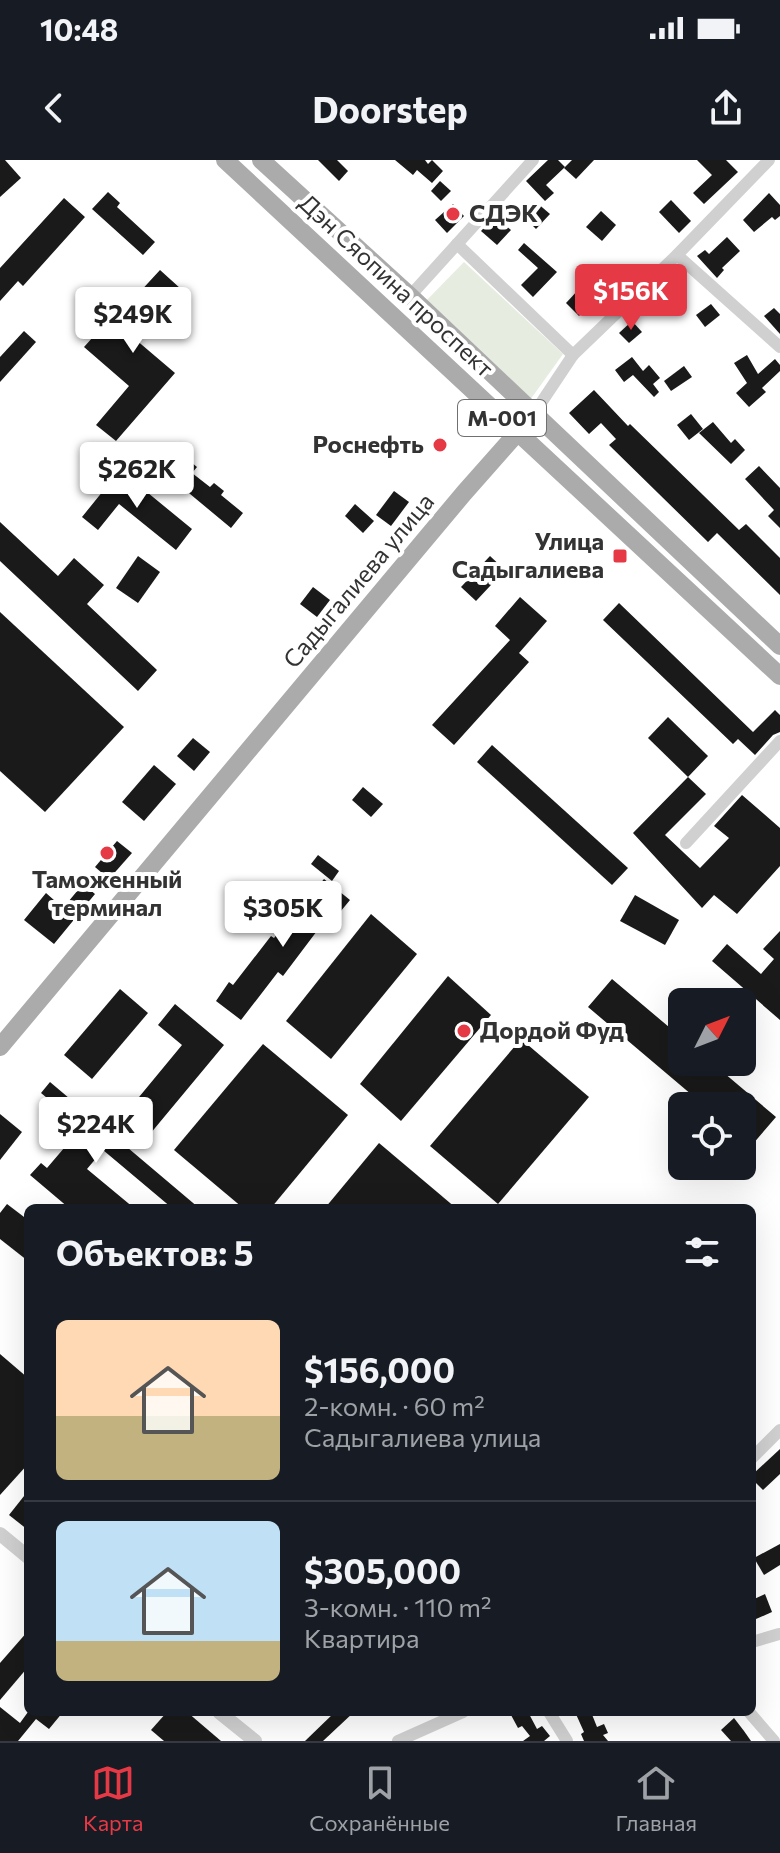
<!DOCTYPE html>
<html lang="ru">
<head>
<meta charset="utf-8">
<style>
  :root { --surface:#171b24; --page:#242831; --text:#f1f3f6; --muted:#9ea1a6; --line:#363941; --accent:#e63946 }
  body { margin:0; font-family:Commissioner,sans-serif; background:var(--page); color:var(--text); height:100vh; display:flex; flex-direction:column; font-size:30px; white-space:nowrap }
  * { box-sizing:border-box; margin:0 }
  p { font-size:26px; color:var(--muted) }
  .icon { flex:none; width:44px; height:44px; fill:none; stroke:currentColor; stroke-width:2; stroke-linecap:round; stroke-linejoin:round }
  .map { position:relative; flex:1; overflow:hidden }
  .details { position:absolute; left:24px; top:1044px; width:732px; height:512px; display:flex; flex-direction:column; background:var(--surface); border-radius:12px; box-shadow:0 8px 32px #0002 }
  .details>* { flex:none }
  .needle { width:52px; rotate:48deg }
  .buttons { position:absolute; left:668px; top:828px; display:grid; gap:16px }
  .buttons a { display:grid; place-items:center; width:88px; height:88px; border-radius:12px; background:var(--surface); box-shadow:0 8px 32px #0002; font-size:40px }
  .price { position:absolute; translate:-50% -68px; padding:0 18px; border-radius:8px; background:#fff; color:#222; font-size:26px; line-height:52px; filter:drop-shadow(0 2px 4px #0008) }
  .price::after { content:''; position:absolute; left:50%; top:48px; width:24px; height:18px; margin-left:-12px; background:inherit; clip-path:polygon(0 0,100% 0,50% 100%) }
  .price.selected { background:var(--accent); color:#fff }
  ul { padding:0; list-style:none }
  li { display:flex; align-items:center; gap:24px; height:200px; padding:0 32px }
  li+li { border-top:2px solid var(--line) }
  li span { display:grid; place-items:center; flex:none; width:224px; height:160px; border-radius:12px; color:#555 }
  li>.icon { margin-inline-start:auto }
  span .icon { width:96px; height:96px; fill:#fffc; stroke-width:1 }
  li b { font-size:34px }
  h2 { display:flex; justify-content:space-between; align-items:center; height:96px; padding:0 32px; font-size:34px }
  .status { display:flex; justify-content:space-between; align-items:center; height:56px; padding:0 40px; background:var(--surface); direction:ltr }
  .status svg { height:22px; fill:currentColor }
  header { display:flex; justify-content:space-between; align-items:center; height:104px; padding:0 32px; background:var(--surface); font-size:36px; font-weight:700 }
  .tab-bar { display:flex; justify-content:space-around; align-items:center; height:112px; border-top:2px solid var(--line); background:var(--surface); font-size:22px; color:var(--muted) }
  .tab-bar a { display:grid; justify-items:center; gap:4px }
  .tab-bar .selected { color:var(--accent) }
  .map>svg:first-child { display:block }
  .green { fill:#e6ecdf }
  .building { fill:#1a1a1a }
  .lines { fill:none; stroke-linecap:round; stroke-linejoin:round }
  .minor { stroke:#d0d0d0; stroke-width:12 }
  .tertiary { stroke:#d0d0d0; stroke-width:14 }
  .primary { stroke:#ababab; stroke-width:18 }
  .poi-dot { fill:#e63946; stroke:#fff; stroke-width:3 }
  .labels { text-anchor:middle; stroke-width:8; stroke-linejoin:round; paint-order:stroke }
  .shield { fill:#fff; stroke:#707070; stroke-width:2 }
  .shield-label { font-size:22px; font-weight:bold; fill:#333 }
  .poi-label { font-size:24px; font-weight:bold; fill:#333; stroke:#fff; text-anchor:start }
  .street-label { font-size:24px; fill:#333; stroke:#fff }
</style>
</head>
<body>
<div class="status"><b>10:48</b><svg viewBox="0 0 49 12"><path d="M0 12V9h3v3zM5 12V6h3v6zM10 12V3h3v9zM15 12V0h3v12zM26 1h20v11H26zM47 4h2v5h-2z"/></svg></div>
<header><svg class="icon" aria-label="back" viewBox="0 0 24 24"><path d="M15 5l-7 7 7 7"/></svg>Doorstep<svg class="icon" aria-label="share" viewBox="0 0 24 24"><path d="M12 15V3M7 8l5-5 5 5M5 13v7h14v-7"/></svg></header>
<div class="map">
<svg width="780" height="1581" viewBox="0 0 780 1581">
  <rect width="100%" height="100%" fill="#fff"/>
  <path class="green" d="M464 102 563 194 530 240 423 144Z"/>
  <g class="building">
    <path d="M0 0H5L21 18 0 37Z"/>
    <path d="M318 0H337L348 11 339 21Z"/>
    <path d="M395 0H425L428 4 432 0 443 11 432 23 417 10 413 15Z"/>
    <path d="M548 0H558L565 7 546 25 554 33 545 41 526 21Z"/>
    <path d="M572 0H594L576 19 564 8Z"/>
    <path d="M697 0H726L738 12 704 44 693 33 712 15Z"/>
    <path d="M440 21 451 31 441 41 431 31Z"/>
    <path d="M108 32 120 43 117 47 155 82 143 95 92 49Z"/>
    <path d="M769 33 780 45V56L775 60 772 57 754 72 743 60Z"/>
    <path d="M64 38 85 57 23 126 18 121 0 141V108Z"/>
    <path d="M671 40 691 61 679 73 659 52Z"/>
    <path d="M536 42 550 54 536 69 523 56Z"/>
    <path d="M453 44 464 56 447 73 435 60Z"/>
    <path d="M601 51 616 65 602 81 586 67Z"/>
    <path d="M495 56 511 70 497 85 481 71Z"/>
    <path d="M727 77 740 91 722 108 724 110 717 118 697 96 705 90 709 94Z"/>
    <path d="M524 83 557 112 533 137 521 125 538 108 518 90Z"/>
    <path d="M160 110 181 129 135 179 175 213 116 281 96 265 129 226 84 187 111 157 114 160Z"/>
    <path d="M615 114 624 124 607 140 598 131Z"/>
    <path d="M673 117 686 131 671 146 657 132Z"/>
    <path d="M580 128 594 141 579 156 566 143Z"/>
    <path d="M711 144 720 155 705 167 696 155Z"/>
    <path d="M774 148 780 154V174L764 156Z"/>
    <path d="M632 161 642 172 629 183 619 173Z"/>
    <path d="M24 171 36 182 0 222V197Z"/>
    <path d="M747 195 758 214 775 199 780 205V211L762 228 766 232 749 247 736 233 747 223 734 203Z"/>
    <path d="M632 197 643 211 649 205 660 218 653 224 659 232 654 237 633 215 624 222 615 210Z"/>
    <path d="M684 206 692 217 671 231 664 221Z"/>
    <path d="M594 230 628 266 630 264 739 370 746 364 780 398V435L717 373 708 382 609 285 616 279 601 263 589 274 569 253Z"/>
    <path d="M691 254 703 269 689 280 677 265Z"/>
    <path d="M713 262 731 283 735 279 745 290 731 304 699 273Z"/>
    <path d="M172 295 182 303 186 298 197 307 192 313 210 327 214 323 224 331 221 335 243 353 231 368 160 309Z"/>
    <path d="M759 306 780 328V368L768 356 774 350 745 319Z"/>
    <path d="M120 310 192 369 176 390 119 344 98 370 82 357Z"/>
    <path d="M394 331 409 342 391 366 376 355Z"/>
    <path d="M355 344 374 361 363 373 345 356Z"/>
    <path d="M0 362 58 416 74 398 104 425 87 444 157 510 138 531 0 401Z"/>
    <path d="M138 396 160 412 138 443 116 428Z"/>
    <path d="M490 396 505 410 476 441 461 427Z"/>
    <path d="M313 427 330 440 317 457 300 444Z"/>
    <path d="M520 437 547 461 519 493 529 502 454 585 432 565 510 480 495 466Z"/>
    <path d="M619 443 753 572 775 550 780 555V572L773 575 755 595 738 579 733 584 603 460Z"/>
    <path d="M0 452 124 567 45 652 0 611Z"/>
    <path d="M668 557 708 596 688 617 648 578Z"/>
    <path d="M193 578 210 592 194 611 177 596Z"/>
    <path d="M492 585 628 708 612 725 477 602Z"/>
    <path d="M154 605 176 624 144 661 122 642Z"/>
    <path d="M688 617 706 634 665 675 700 708 729 678 714 666 742 635 780 668V706L737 754 714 735 702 748 633 673Z"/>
    <path d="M363 627 383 644 371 657 352 640Z"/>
    <path d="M117 681 132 693 109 719 95 707Z"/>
    <path d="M318 695 339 711 332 721 311 704Z"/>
    <path d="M324 719 350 740 331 763 326 759 283 816 278 812 241 860 216 841 229 822 233 825 271 776 274 778Z"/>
    <path d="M83 724 95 734 54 784 24 760 46 733 63 748Z"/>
    <path d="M635 735 679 760 665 785 620 761Z"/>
    <path d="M371 754 417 794 331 899 286 861Z"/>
    <path d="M780 771V860L712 801 727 784 761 814 774 799 763 789Z"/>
    <path d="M448 816 491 855 401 961 360 924Z"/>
    <path d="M612 819 682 878V902H711L776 957 752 985 742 977V946H705L588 847Z"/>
    <path d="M120 829 148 853 92 919 64 895Z"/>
    <path d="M175 844 224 885 150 974 125 954 182 885 158 865Z"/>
    <path d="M521 879 589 937 498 1044 430 986Z"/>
    <path d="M263 884 348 955 271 1048H243L174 990Z"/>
    <path d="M50 922 199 1048H172L103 990 87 1009 134 1048H69L30 1015 41 1003 47 1008 82 967 41 933Z"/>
    <path d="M0 954 22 972 0 1000Z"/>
    <path d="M379 983 456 1048H325Z"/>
    <path d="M7 1044 28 1060V1101L0 1079V1053Z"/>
    <path d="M0 1194 28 1218V1304L0 1335Z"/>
    <path d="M780 1289V1314L763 1330 752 1319V1315Z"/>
    <path d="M28 1331V1370L9 1355Z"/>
    <path d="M780 1384V1405L764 1415 754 1398Z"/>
    <path d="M765 1434 772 1452 756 1459 752 1440Z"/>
    <path d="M28 1471V1507L0 1540V1503Z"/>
    <path d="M0 1547 20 1563 28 1552H63L49 1569 36 1559 18 1581H0Z"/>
    <path d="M167 1552H187L221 1581H164L151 1570Z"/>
    <path d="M335 1552H354L323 1581H305Z"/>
    <path d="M517 1552H528L537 1569 542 1566 550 1576 544 1581H523L530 1576 522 1566 518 1568 511 1555Z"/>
    <path d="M575 1552H591L597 1567 604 1564 608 1573 603 1575 608 1581H584L581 1574 584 1572Z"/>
    <path d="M734 1558 744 1571 751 1581H731L721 1570Z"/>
  </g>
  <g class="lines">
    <g class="minor">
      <path d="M457 84 573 195"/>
      <path d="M677 95 780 187"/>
      <path d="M410 136 533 0"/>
      <path d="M533 255 573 195 677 95 769 0"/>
      <path d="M686 683 780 581"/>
      <path d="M752 1298 780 1270"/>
      <path d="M752 1482 779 1474"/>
      <path d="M549 1552 567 1581"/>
      <path d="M749 1552 774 1581"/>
      <path d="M398 1581 463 1552"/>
    </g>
    <g class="tertiary">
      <path d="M0 1374 28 1397"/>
      <path d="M219 1552 255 1581"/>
    </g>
    <g class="primary">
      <path d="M225 0 780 516"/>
      <path d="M261 0 410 136 780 486"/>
      <path d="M0 887 464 333 533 255"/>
    </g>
  </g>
  <g class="poi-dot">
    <circle cx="453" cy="54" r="8"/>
    <circle cx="440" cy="285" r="8"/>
    <rect x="612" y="388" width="16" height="16" rx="4"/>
    <circle cx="107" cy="693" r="8"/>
    <circle cx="464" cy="871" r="8"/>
  </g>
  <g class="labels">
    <rect class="shield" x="458" y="240" width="88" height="36" rx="6"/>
    <g class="shield-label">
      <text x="502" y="266">M-001</text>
    </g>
    <g class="poi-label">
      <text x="469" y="62">СДЭК</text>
      <text x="424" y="293" text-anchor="end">Роснефть</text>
      <text x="604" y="390" text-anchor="end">Улица<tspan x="604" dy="28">Садыгалиева</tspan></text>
      <text x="107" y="728" text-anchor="middle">Таможенный<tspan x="107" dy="28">терминал</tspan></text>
      <text x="480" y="879">Дордой Фуд</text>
    </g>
    <g class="street-label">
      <text transform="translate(396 126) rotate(43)" y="8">Дэн Сяопина проспект</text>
      <text transform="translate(359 421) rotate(-50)" y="8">Садыгалиева улица</text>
    </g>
  </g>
</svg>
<div class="buttons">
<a><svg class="needle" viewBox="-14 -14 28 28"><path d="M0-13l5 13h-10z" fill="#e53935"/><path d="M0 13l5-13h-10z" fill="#9ea1a6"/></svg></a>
<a><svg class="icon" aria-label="locate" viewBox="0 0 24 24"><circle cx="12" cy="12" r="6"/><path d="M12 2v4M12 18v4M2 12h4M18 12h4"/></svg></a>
</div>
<b class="price selected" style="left:631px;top:172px">$156K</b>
<b class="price" style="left:133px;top:195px">$249K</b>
<b class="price" style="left:137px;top:350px">$262K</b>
<b class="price" style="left:283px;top:789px">$305K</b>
<b class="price" style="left:96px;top:1005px">$224K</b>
<section class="details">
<h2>Объектов: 5<svg class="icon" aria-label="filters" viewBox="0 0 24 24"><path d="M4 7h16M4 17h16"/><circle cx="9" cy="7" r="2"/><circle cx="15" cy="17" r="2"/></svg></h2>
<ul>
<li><span style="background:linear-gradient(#ffd9b3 60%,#c2b280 0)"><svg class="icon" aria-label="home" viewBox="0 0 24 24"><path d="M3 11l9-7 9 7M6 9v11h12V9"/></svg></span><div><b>$156,000</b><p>2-комн. · 60 m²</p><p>Садыгалиева улица</p></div></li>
<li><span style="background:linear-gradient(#bfe0f5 75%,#c2b280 0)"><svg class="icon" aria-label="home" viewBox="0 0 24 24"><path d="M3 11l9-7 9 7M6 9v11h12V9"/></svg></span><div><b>$305,000</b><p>3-комн. · 110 m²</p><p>Квартира</p></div></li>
</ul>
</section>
</div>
<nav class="tab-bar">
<a class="selected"><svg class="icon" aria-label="map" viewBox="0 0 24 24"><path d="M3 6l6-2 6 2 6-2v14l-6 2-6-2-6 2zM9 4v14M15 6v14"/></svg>Карта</a>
<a><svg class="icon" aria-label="saved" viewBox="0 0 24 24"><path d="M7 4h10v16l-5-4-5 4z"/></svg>Сохранённые</a>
<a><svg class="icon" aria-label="home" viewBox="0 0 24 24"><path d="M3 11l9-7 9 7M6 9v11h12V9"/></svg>Главная</a>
</nav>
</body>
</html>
